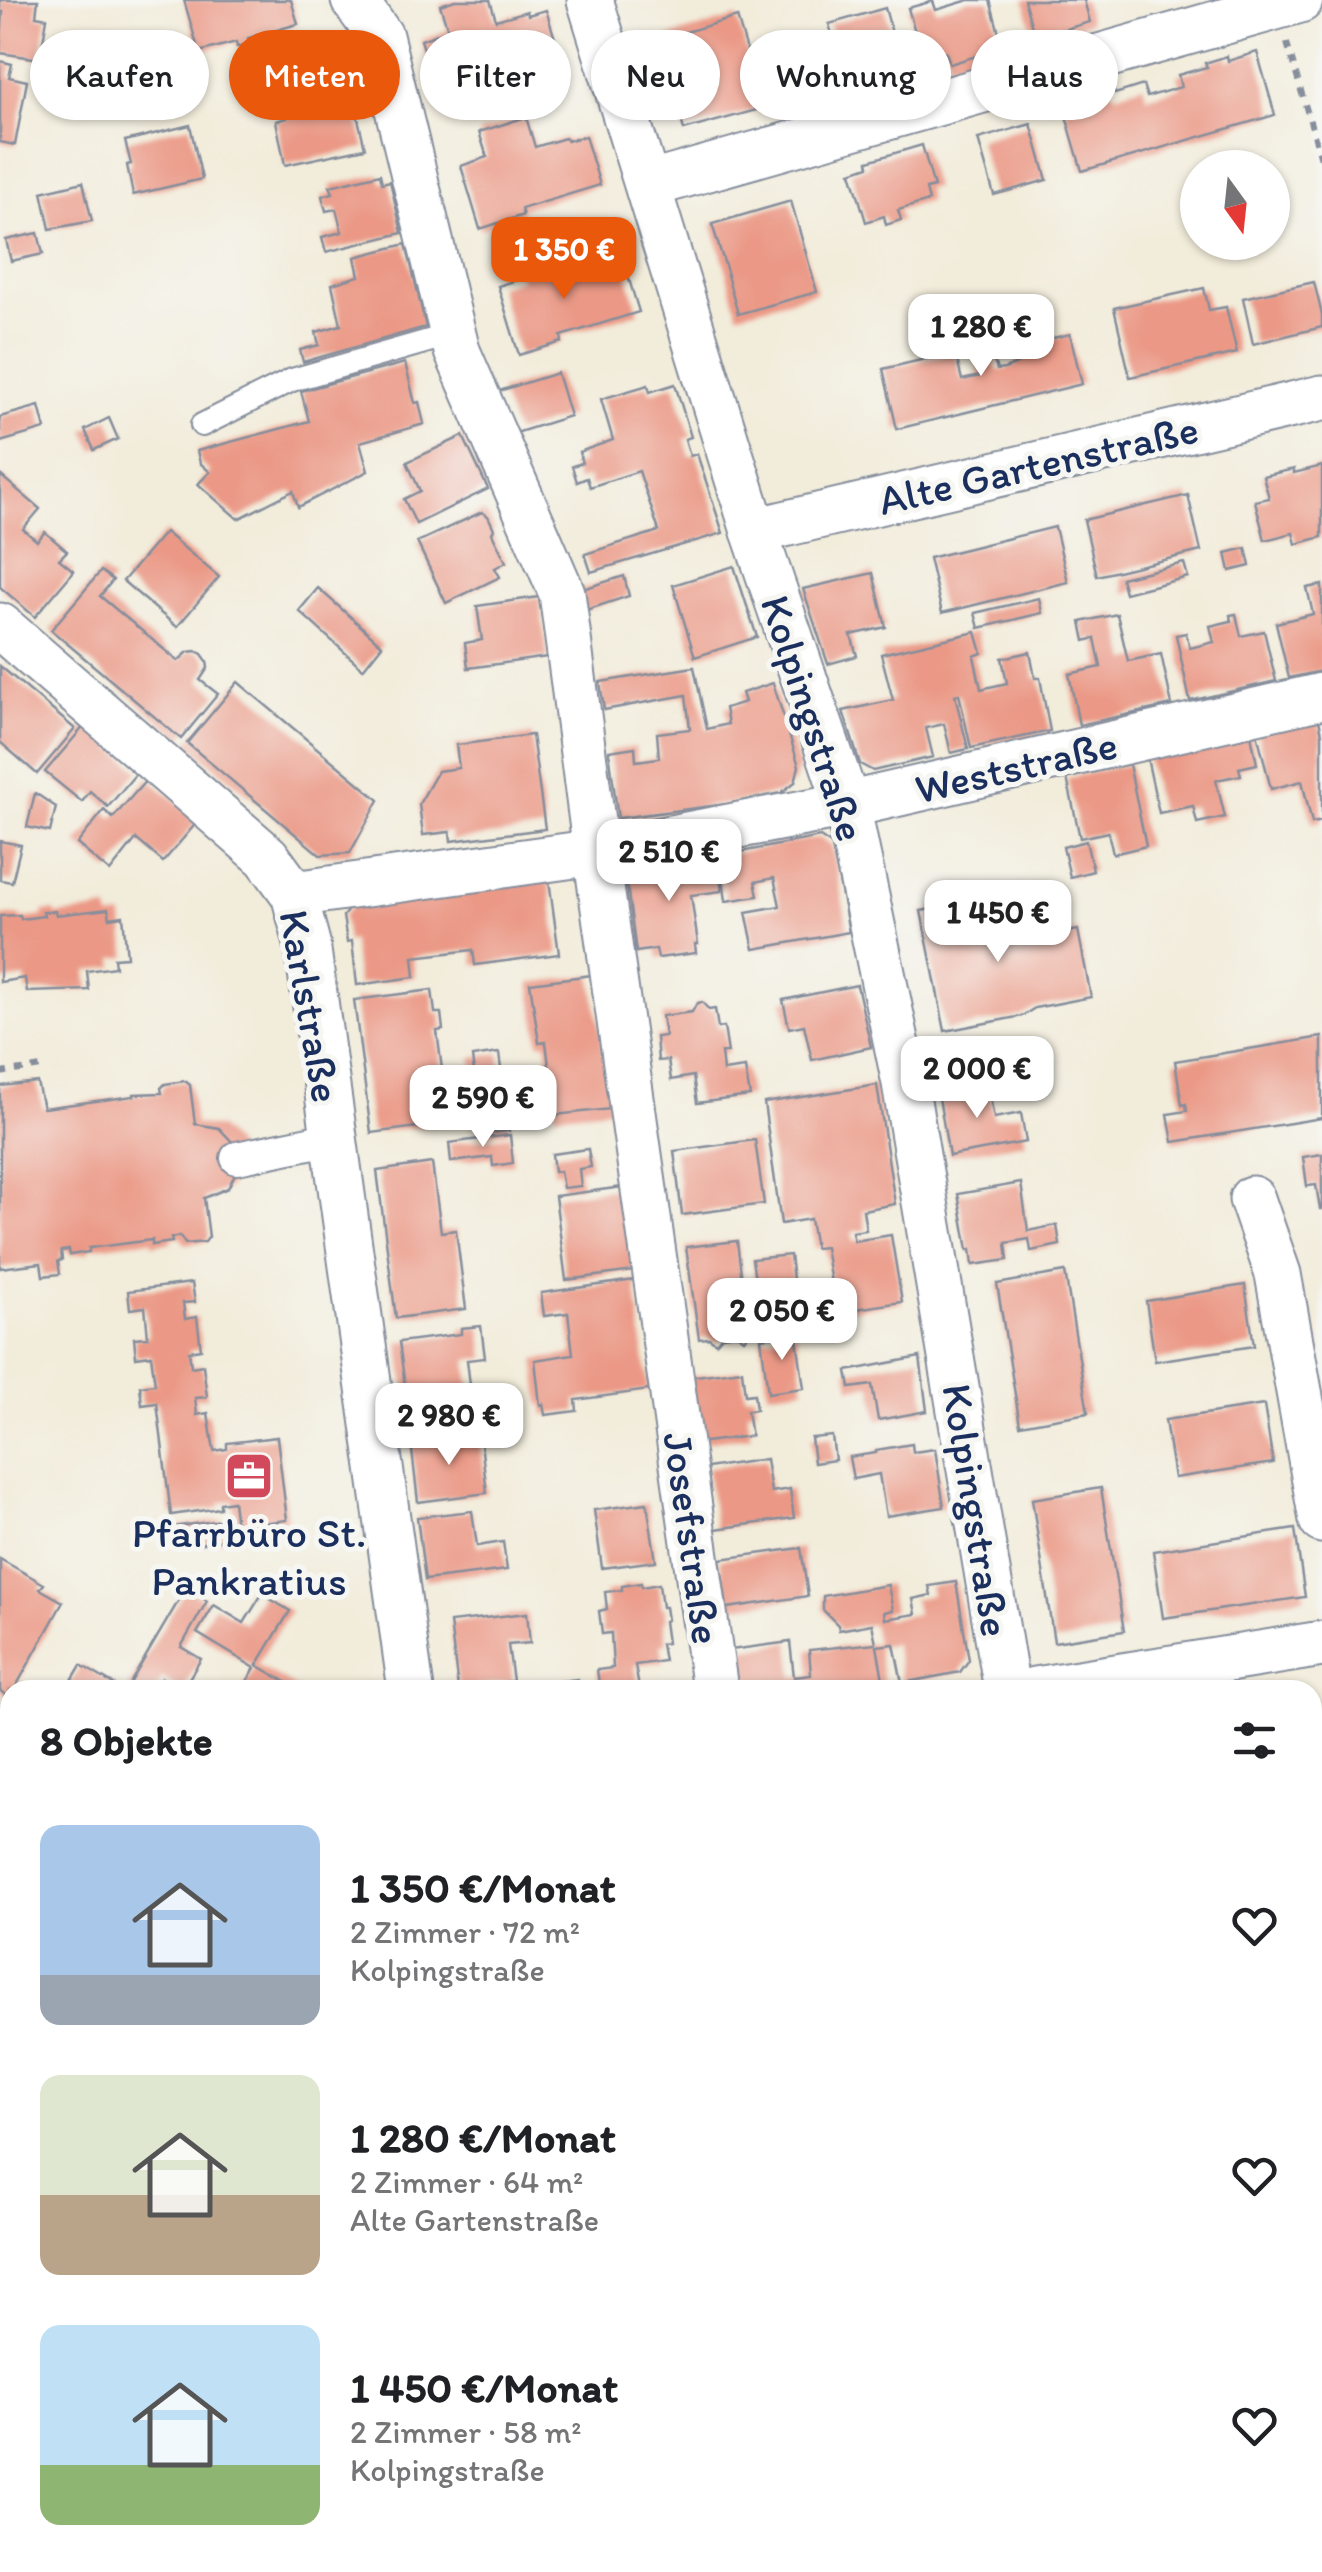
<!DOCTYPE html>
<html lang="de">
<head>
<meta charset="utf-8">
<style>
  :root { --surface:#fff; --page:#f2f2f2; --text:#202124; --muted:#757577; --accent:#ea580c }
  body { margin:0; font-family:Itim,sans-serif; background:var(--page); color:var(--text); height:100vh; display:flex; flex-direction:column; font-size:38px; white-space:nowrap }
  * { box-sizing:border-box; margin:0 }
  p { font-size:32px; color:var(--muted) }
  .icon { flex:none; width:55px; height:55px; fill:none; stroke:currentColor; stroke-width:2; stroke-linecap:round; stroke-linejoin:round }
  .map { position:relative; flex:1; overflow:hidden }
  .sheet { position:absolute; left:0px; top:1680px; width:1322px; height:892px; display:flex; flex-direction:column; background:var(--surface); border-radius:30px 30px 0 0; box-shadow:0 2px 8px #0004 }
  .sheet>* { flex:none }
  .hud { position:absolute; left:30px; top:30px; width:1262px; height:90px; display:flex; gap:20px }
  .needle { width:65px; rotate:165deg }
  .controls { position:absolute; left:1180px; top:150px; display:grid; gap:20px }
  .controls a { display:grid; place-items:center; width:110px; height:110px; border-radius:50%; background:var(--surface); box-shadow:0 2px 8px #0004; font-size:50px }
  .price { position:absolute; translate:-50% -85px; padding:0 22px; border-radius:20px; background:#fff; color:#222; font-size:32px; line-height:65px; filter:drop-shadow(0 2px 5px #0008) }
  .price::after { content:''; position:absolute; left:50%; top:60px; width:30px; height:22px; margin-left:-15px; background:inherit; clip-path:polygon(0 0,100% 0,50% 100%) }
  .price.selected { background:var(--accent); color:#fff }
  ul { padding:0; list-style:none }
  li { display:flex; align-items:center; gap:30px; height:250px; padding:0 40px }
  li span { display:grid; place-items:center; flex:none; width:280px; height:200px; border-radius:20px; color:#555 }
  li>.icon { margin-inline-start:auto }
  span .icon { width:120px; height:120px; fill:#fffc; stroke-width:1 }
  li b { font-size:42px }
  h2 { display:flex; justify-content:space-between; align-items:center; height:120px; padding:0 40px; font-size:42px }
  .pill { padding:0 35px; border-radius:45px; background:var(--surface); box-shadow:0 2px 8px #0004; font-size:35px; line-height:90px }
  .pill.selected { background:var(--accent); color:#fff }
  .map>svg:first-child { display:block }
  .built { fill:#f7d1c6 }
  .green { fill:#9ec069; stroke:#5c7864; stroke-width:2.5 }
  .building { fill:#eb9986 }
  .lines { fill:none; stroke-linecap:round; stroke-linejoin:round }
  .service-casing { stroke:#868e9c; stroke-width:26 }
  .pedestrian-casing { stroke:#868e9c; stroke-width:36 }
  .minor-casing { stroke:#868e9c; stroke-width:49 }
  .path { stroke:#868e9c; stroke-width:6; stroke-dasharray:8 8; stroke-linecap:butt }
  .service { stroke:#fff; stroke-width:22 }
  .pedestrian { stroke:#fff; stroke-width:32 }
  .minor { stroke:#fff; stroke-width:45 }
  .labels { text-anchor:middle; stroke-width:10; stroke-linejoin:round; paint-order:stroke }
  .street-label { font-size:42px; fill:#1b2f5e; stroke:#f6f6f2 }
  .poi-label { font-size:42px; fill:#1b2f5e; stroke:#f6f6f2 }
</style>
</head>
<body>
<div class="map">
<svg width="1322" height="2572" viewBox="0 0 1322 2572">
  <rect width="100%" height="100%" fill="#f6f6f2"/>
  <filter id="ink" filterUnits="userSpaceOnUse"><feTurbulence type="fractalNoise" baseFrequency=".01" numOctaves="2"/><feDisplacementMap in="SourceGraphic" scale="20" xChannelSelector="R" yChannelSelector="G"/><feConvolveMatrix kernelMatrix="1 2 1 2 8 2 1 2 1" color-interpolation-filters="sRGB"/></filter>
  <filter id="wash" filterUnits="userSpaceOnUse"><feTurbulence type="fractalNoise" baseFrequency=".0048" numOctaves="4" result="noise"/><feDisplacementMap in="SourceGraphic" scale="40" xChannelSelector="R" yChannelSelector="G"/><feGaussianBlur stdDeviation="2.25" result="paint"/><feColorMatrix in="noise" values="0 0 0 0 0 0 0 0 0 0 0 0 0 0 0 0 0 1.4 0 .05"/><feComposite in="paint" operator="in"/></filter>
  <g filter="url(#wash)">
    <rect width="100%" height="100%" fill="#f2ecda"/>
    <path class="built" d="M141 2562H435L451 2572H136Z"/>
    <path class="green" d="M141 2562 302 2563 318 2572H136Z"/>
    <g id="blocks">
      <g class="building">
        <path d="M0 0H38L36 16 47 18 40 59 0 53 3 12 0 11Z"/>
        <path d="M184 0H291L298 24 248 38 250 44 237 47 236 42 199 52Z"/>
        <path d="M455 0H490L496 20 527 11 528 15 546 10 561 58 482 83 484 89 441 102 421 40 448 30 440 5Z"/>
        <path d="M969 0H990L1003 48 950 64 946 52 923 59 908 8 933 1 936 10Z"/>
        <path d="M1024 0H1084L1090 22 1035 38Z"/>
        <path d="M885 8 904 76 848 92 829 24Z"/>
        <path d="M737 17 764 108 684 130 673 91 675 90 658 40Z"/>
        <path d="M359 41 363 58 331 65 327 49Z"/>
        <path d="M1257 52 1275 115 1082 171 1064 109 1093 100 1092 96 1113 89 1115 94 1143 85 1147 97 1181 87 1178 75 1207 67 1205 63 1227 56 1228 61Z"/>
        <path d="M0 61 12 64 9 77 27 81 15 145 0 142Z"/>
        <path d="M350 85 365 148 285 165 276 121 287 118 283 100 294 98 293 95 303 93V96Z"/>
        <path d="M526 117 535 147 565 138 567 141 585 136 600 185 521 209 523 215 480 229 461 166 487 157 479 132Z"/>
        <path d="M1031 124 1047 180 994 195 978 139Z"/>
        <path d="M190 125 202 179 133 195 127 165 131 164 125 141Z"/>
        <path d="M922 145 934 187 926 189 929 201 898 210 901 220 886 225 884 216 866 222 851 172 869 166 868 161Z"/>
        <path d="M380 174 382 183 390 181 402 233 326 252 322 237 342 232 336 209 326 211 322 196 333 193 330 186Z"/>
        <path d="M83 182 92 221 50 229 42 192Z"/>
        <path d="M791 201 817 292 738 314 727 275H728L712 224Z"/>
        <path d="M38 233 43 254 11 261 6 240Z"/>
        <path d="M406 244 426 327 303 362 300 350 319 345 316 332 341 325 332 284 359 276 355 257Z"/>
        <path d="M561 255 568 276 605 264 606 268 624 263 639 312 561 336 562 342 519 355 498 286 520 279 517 269Z"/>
        <path d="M1314 282 1322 315V327L1253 344 1243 298Z"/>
        <path d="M1204 288 1209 310 1226 307 1237 353 1130 377 1114 308Z"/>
        <path d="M1043 329 1045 340 1070 334 1082 384 897 429 883 369 955 352 962 380 980 376 973 347 996 342 1000 359 994 361 997 370 1005 369 1017 364 1010 337Z"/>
        <path d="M405 363 415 403 419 402 424 424 360 442 368 471 298 507 293 491 238 519 198 484 210 472 200 463 197 451 309 421 301 391Z"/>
        <path d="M557 373 570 416 516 433 499 391Z"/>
        <path d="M675 384 691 437 685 439 690 456 697 454 723 533 591 572 585 554 659 531 639 471 590 487 587 478 577 482 572 466 582 463 579 452 613 440 601 399 648 385 650 392Z"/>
        <path d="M39 406 45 429 0 442V417Z"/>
        <path d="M109 418 118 439 94 450 85 430Z"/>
        <path d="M463 436 488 489 416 524 404 499 420 491 407 462Z"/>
        <path d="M1322 466V537L1296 544 1293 533 1265 540 1255 501 1269 498 1263 476 1294 469V473Z"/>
        <path d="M0 475 40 509 23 529 37 541 45 532 67 551 59 559 74 571 35 617 0 587Z"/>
        <path d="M1188 495 1201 551 1097 576 1084 520Z"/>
        <path d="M482 512 488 516 494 529 492 533 506 562 495 568 500 577 446 603 417 542Z"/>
        <path d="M1055 527 1068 582 942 613 929 558Z"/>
        <path d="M165 532 219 577 177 627 123 581Z"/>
        <path d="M1246 548 1250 566 1230 571 1226 553Z"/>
        <path d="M1184 563 1188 577 1125 593 1121 578Z"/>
        <path d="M734 566 757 637 695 657 673 585Z"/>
        <path d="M101 571 113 580 100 596 178 661 188 652 196 651 202 654 207 661 208 668 200 680 218 694 181 739 51 630Z"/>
        <path d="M873 573 886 627 851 635 857 656 828 664 803 589Z"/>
        <path d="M624 576 629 596 583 611 579 590Z"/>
        <path d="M1322 585V671L1289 678 1276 623 1313 614 1307 588Z"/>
        <path d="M318 588 382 645 363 669 299 611Z"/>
        <path d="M539 597 548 657 468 668 465 643 482 640 477 606Z"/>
        <path d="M1039 598 1042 613 979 628 975 613Z"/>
        <path d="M1117 614 1128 661 1161 654 1172 705 1079 725 1069 674 1101 667 1095 638 1085 641 1081 622Z"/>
        <path d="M1236 614 1241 636 1264 631 1276 681 1190 701 1176 635 1186 633 1190 648 1214 642 1210 626 1231 621 1230 615Z"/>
        <path d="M976 632 982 653 974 656 981 689 1007 683 1002 658 1030 652 1035 678H1040L1050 731 971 748 959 694 955 695 968 749 951 753 944 724 926 728 933 757 873 771 860 764 843 711 893 700 881 654Z"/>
        <path d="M0 666 75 729 37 774 0 742Z"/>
        <path d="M694 667 707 729 728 724 725 708 745 702 742 693 773 683 799 766 795 782 781 793 727 804 618 818 609 751 635 747 636 761 659 758 657 733 690 729 686 695 604 710 600 682Z"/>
        <path d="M238 682 379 800 350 853 320 855 187 743Z"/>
        <path d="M1319 720 1322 734V821L1312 823 1302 781 1271 789 1257 733Z"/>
        <path d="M85 725 139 770 108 807 90 791 82 802 45 772Z"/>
        <path d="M532 735 545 829 451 841 450 832 423 835 419 804 438 771 459 768 456 745Z"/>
        <path d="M1251 735 1257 764 1239 768 1241 775 1216 780 1225 817 1197 823 1193 806 1159 813 1147 758Z"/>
        <path d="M1129 764 1146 846 1113 854 1108 832 1080 838 1067 778Z"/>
        <path d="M148 778 199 820 163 862 136 839 110 872 77 844 104 810 113 818Z"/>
        <path d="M35 793 56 807 50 832 27 827Z"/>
        <path d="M820 837 832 845 849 932 754 949 746 912 780 906 774 878 755 882 758 896 726 901 720 856Z"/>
        <path d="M0 841 21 845 12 882 0 880Z"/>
        <path d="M1086 841 1093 871 1070 877 1063 847Z"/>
        <path d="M717 855 722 891 691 895 698 944H695L696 953 658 958 656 949 636 952 625 870Z"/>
        <path d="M549 880 559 954 475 965 473 950 413 957 415 977 357 985 352 941 347 942 343 916 354 903Z"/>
        <path d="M1002 895 1012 943 1078 930 1091 997 1035 1008 1022 1016 945 1031 921 911Z"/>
        <path d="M108 909 110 918 123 916 127 957 114 958 115 967 87 971 89 990 27 992 25 978 0 982V916L20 915 21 919 44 916 43 912 55 911 56 915Z"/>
        <path d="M592 975 611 1109 555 1115 546 1042 539 1043 530 983Z"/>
        <path d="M857 985 871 1047 812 1060 804 1025 789 1028 783 1000Z"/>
        <path d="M432 990 435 1013H441L443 1030 437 1031 449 1123 371 1133 354 1000Z"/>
        <path d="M702 1002 709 1010 715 1009 718 1028 724 1027 728 1053H721L723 1071 745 1068 750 1096 697 1103 693 1076 671 1080 668 1060 658 1061 656 1037 665 1036 662 1016 692 1012 697 1003Z"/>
        <path d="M1322 1037V1118L1173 1142 1168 1114 1187 1111 1186 1104 1182 1105 1175 1061Z"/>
        <path d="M499 1053 509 1131 482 1134 472 1057Z"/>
        <path d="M185 1081 190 1085 195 1124 219 1128 235 1145 238 1168 228 1188 204 1198 209 1237 205 1242 185 1244 180 1236 171 1238 172 1242 152 1245V1240L89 1248V1252L70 1255 69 1250 61 1251 62 1260 58 1261 60 1274 43 1276 41 1263 0 1268V1086L37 1082 43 1108 134 1096V1094L162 1093 161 1088 165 1084Z"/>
        <path d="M987 1082 994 1118 1021 1113 1026 1142 949 1156 938 1092Z"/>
        <path d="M877 1085 895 1204 863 1210 866 1230 852 1232 854 1241 891 1235 902 1302 836 1312 825 1247 815 1248 810 1219 781 1224 764 1103Z"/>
        <path d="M510 1135 513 1163 493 1166 492 1157 451 1162 449 1143Z"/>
        <path d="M755 1140 764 1204 682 1215 674 1151Z"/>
        <path d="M588 1149 591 1167 579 1169 581 1186 563 1188 560 1171 554 1172 552 1154Z"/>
        <path d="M1322 1154V1209H1320L1316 1185 1307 1186 1303 1157Z"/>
        <path d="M432 1163 441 1232 456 1230 466 1309 396 1318 377 1171Z"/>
        <path d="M1021 1183 1028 1231 1057 1225 1060 1245 1031 1251 1029 1239 1006 1243 1008 1260 973 1265 971 1249 968 1250 958 1194Z"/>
        <path d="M623 1187 634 1271 566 1280 555 1196Z"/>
        <path d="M737 1241 742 1281 755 1280 752 1259 790 1255 794 1288 755 1293 760 1330 750 1332 744 1339 737 1334 722 1336 716 1343 709 1338 699 1339 686 1247Z"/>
        <path d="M1065 1272 1088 1413 1020 1425 997 1284Z"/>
        <path d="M635 1280 649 1390 576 1400 577 1411 545 1415 543 1404 540 1405 535 1360 573 1354 568 1313 544 1316 541 1293Z"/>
        <path d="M192 1283 195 1302 183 1303 185 1319 197 1317 201 1349 189 1351 191 1367 203 1365 207 1397 195 1398 197 1415 208 1413 214 1451 227 1449V1443L277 1437 287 1520 236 1526 233 1501 220 1503V1508L171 1515 157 1403 142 1405 140 1386 155 1384 151 1355 136 1357 134 1338 148 1337 145 1307 130 1309 128 1291Z"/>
        <path d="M1245 1285 1254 1346 1155 1361 1146 1301Z"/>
        <path d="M481 1326 485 1358 467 1360 471 1393 407 1401 399 1342 461 1334V1328Z"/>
        <path d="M796 1333 804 1388 768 1393 761 1338Z"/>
        <path d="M920 1357 927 1411 878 1420 872 1385 850 1388 847 1371Z"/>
        <path d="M742 1370 745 1395 754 1394 756 1410 747 1411 751 1436 697 1443 688 1377Z"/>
        <path d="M482 1397 483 1413 451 1417 450 1401Z"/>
        <path d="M1264 1405 1273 1463 1174 1478 1165 1420Z"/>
        <path d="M480 1434 487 1493 418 1502 411 1442Z"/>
        <path d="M832 1436 835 1460 814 1463 811 1438Z"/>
        <path d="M912 1444 913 1452 935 1449 944 1507 886 1516 879 1474 853 1479 849 1457 876 1453V1450Z"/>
        <path d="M766 1459 771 1492 790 1489 794 1518 715 1529 707 1468Z"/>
        <path d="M1101 1488 1124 1631 1054 1642 1032 1499Z"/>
        <path d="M647 1503 656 1561 602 1568 594 1510Z"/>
        <path d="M472 1511 477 1546 503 1542 507 1570 425 1580 417 1517Z"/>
        <path d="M222 1520 225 1540 174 1547 172 1527Z"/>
        <path d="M1295 1529 1305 1597 1163 1618 1153 1551Z"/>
        <path d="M801 1548 808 1596 727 1608 720 1559Z"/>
        <path d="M0 1559 44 1584 40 1589 63 1602 14 1690H10V1697L0 1691Z"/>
        <path d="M956 1582 969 1660 960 1672 902 1683 894 1644 877 1646 884 1685 865 1690H736L730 1650 790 1642 794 1677 811 1675 809 1650 876 1643 872 1624 839 1630 838 1625 823 1610V1596L888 1585 893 1610 884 1612 885 1619 916 1614 913 1599 931 1595 929 1586Z"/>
        <path d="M641 1583 642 1587 659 1584 662 1607H665L667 1620 664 1621 667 1643 661 1644 664 1661 635 1665 639 1688 600 1690 597 1670 613 1668 611 1633 602 1634 599 1611 607 1609 605 1592 622 1590V1586Z"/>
        <path d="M186 1588 207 1601 181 1647 201 1659 182 1690 162 1678 155 1690H126Z"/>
        <path d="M262 1594 290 1611 257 1665 300 1690H242L255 1668 197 1633 214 1605 244 1623Z"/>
        <path d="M527 1613 530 1643 508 1645 513 1681 458 1689 450 1622Z"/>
        <path d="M81 1665 123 1690H66Z"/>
        <path d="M578 1679 579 1690H506V1688Z"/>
        <path d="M1312 1754 1317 1765 1315 1769 1322 1782V1835L1312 1839Z"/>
        <path d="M7 1773 10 1775V1841L0 1835V1785Z"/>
        <path d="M10 1913V1939L0 1932Z"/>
        <path d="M1322 1926V1974L1312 1978V1929Z"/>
        <path d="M1312 2015 1322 2037V2089L1312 2093Z"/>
        <path d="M0 2106 10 2112V2162L0 2180Z"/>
        <path d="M1313 2128 1322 2151V2193L1312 2197Z"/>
        <path d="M1322 2248V2288L1312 2266V2252Z"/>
        <path d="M0 2324 10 2329V2342L0 2361Z"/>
        <path d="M10 2459V2562H27L21 2572H0V2477Z"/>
        <path d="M565 2562H622L616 2572H567L561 2569Z"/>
        <path d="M668 2562H712L706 2572H662Z"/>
        <path d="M977 2562H1031L1026 2572H994Z"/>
        <path d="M1180 2562H1213L1208 2572H1198Z"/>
        <path d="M1228 2562H1310L1313 2564 1309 2572H1223Z"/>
      </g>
    </g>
  </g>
  <g filter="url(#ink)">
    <use href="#blocks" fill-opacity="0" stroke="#868e9c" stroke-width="2.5"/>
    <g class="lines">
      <g class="service-casing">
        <path id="service" d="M202 425 292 380 453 334"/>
      </g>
      <g class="pedestrian-casing">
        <path id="pedestrian" d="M237 1158 333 1138"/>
      </g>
      <g class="minor-casing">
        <g id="minor">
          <path d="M354 0 380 36 457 351 562 593 596 852 715 1690"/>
          <path d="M590 0 754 531 847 805 905 1083 1007 1690"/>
          <path d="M648 185 1300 0"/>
          <path d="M754 531 1322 398"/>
          <path d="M0 626 267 857 294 894 307 943 411 1690"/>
          <path d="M294 894 596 852 847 805 1322 696"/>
          <path d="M1252 1199 1278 1274 1322 1520"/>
          <path d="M1035 1690 1322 1644"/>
          <path d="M0 1732 10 1738"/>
          <path d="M0 2253 10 2258"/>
          <path d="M1312 2382 1322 2377"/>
          <path d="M1312 2518 1322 2522"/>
          <path d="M435 2562 451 2572"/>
          <path d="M95 2572 100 2562"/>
        </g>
      </g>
      <g class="path">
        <path d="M1287 43 1322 162"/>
        <path d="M0 1073 42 1067"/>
      </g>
      <use href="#service" class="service"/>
      <use href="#pedestrian" class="pedestrian"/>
      <use href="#minor" class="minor"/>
    </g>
  </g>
  <defs>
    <g id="office-square" transform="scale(2.5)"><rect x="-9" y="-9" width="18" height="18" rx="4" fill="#d1495b" stroke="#f6f6f2"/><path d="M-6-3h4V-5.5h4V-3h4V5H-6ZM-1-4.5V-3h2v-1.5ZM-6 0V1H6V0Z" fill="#fff"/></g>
  </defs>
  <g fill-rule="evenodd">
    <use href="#office-square" x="249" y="1476"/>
  </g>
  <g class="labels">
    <g class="street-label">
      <text transform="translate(1038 464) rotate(-13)" y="15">Alte Gartenstraße</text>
      <text transform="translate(814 718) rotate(72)" y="15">Kolpingstraße</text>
      <text transform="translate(1016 766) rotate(-13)" y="15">Weststraße</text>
      <text transform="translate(311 1006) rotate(80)" y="15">Karlstraße</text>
      <text transform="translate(977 1510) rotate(81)" y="15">Kolpingstraße</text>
      <text transform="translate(693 1538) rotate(82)" y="15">Josefstraße</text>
    </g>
    <g class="poi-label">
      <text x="249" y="1547">Pfarrbüro St.<tspan x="249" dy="48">Pankratius</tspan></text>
    </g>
  </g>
</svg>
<div class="controls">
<a><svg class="needle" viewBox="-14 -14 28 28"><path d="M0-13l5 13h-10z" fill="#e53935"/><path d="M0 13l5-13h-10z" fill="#757577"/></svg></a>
</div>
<b class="price selected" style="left:564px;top:302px">1 350 €</b>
<b class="price" style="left:981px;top:379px">1 280 €</b>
<b class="price" style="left:669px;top:904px">2 510 €</b>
<b class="price" style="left:998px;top:965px">1 450 €</b>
<b class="price" style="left:977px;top:1121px">2 000 €</b>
<b class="price" style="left:483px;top:1150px">2 590 €</b>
<b class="price" style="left:782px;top:1363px">2 050 €</b>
<b class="price" style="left:449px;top:1468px">2 980 €</b>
<div class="hud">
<a class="pill">Kaufen</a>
<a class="pill selected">Mieten</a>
<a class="pill">Filter</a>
<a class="pill">Neu</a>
<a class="pill">Wohnung</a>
<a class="pill">Haus</a>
</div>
<section class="sheet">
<h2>8 Objekte<svg class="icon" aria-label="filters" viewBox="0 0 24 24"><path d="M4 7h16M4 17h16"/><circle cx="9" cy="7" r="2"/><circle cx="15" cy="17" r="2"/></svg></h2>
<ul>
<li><span style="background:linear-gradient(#a9c7e8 75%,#9aa5b1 0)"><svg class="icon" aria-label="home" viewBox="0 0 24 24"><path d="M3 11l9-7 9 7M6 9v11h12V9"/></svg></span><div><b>1 350 €/Monat</b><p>2 Zimmer · 72 m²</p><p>Kolpingstraße</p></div><svg class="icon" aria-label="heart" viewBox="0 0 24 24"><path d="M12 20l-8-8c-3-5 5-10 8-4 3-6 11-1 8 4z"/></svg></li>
<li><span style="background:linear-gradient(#dfe7d0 60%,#b9a48a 0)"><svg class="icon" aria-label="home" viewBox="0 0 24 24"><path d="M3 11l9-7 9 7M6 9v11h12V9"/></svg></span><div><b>1 280 €/Monat</b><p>2 Zimmer · 64 m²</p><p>Alte Gartenstraße</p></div><svg class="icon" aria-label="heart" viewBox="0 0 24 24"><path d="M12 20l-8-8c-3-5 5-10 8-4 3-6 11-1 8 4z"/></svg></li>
<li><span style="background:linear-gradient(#bfe0f5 70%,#8fb573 0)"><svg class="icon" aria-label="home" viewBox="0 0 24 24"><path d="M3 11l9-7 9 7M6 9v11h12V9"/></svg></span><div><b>1 450 €/Monat</b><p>2 Zimmer · 58 m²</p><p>Kolpingstraße</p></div><svg class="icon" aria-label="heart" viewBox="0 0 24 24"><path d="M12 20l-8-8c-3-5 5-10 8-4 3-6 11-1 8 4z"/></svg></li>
</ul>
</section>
</div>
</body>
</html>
